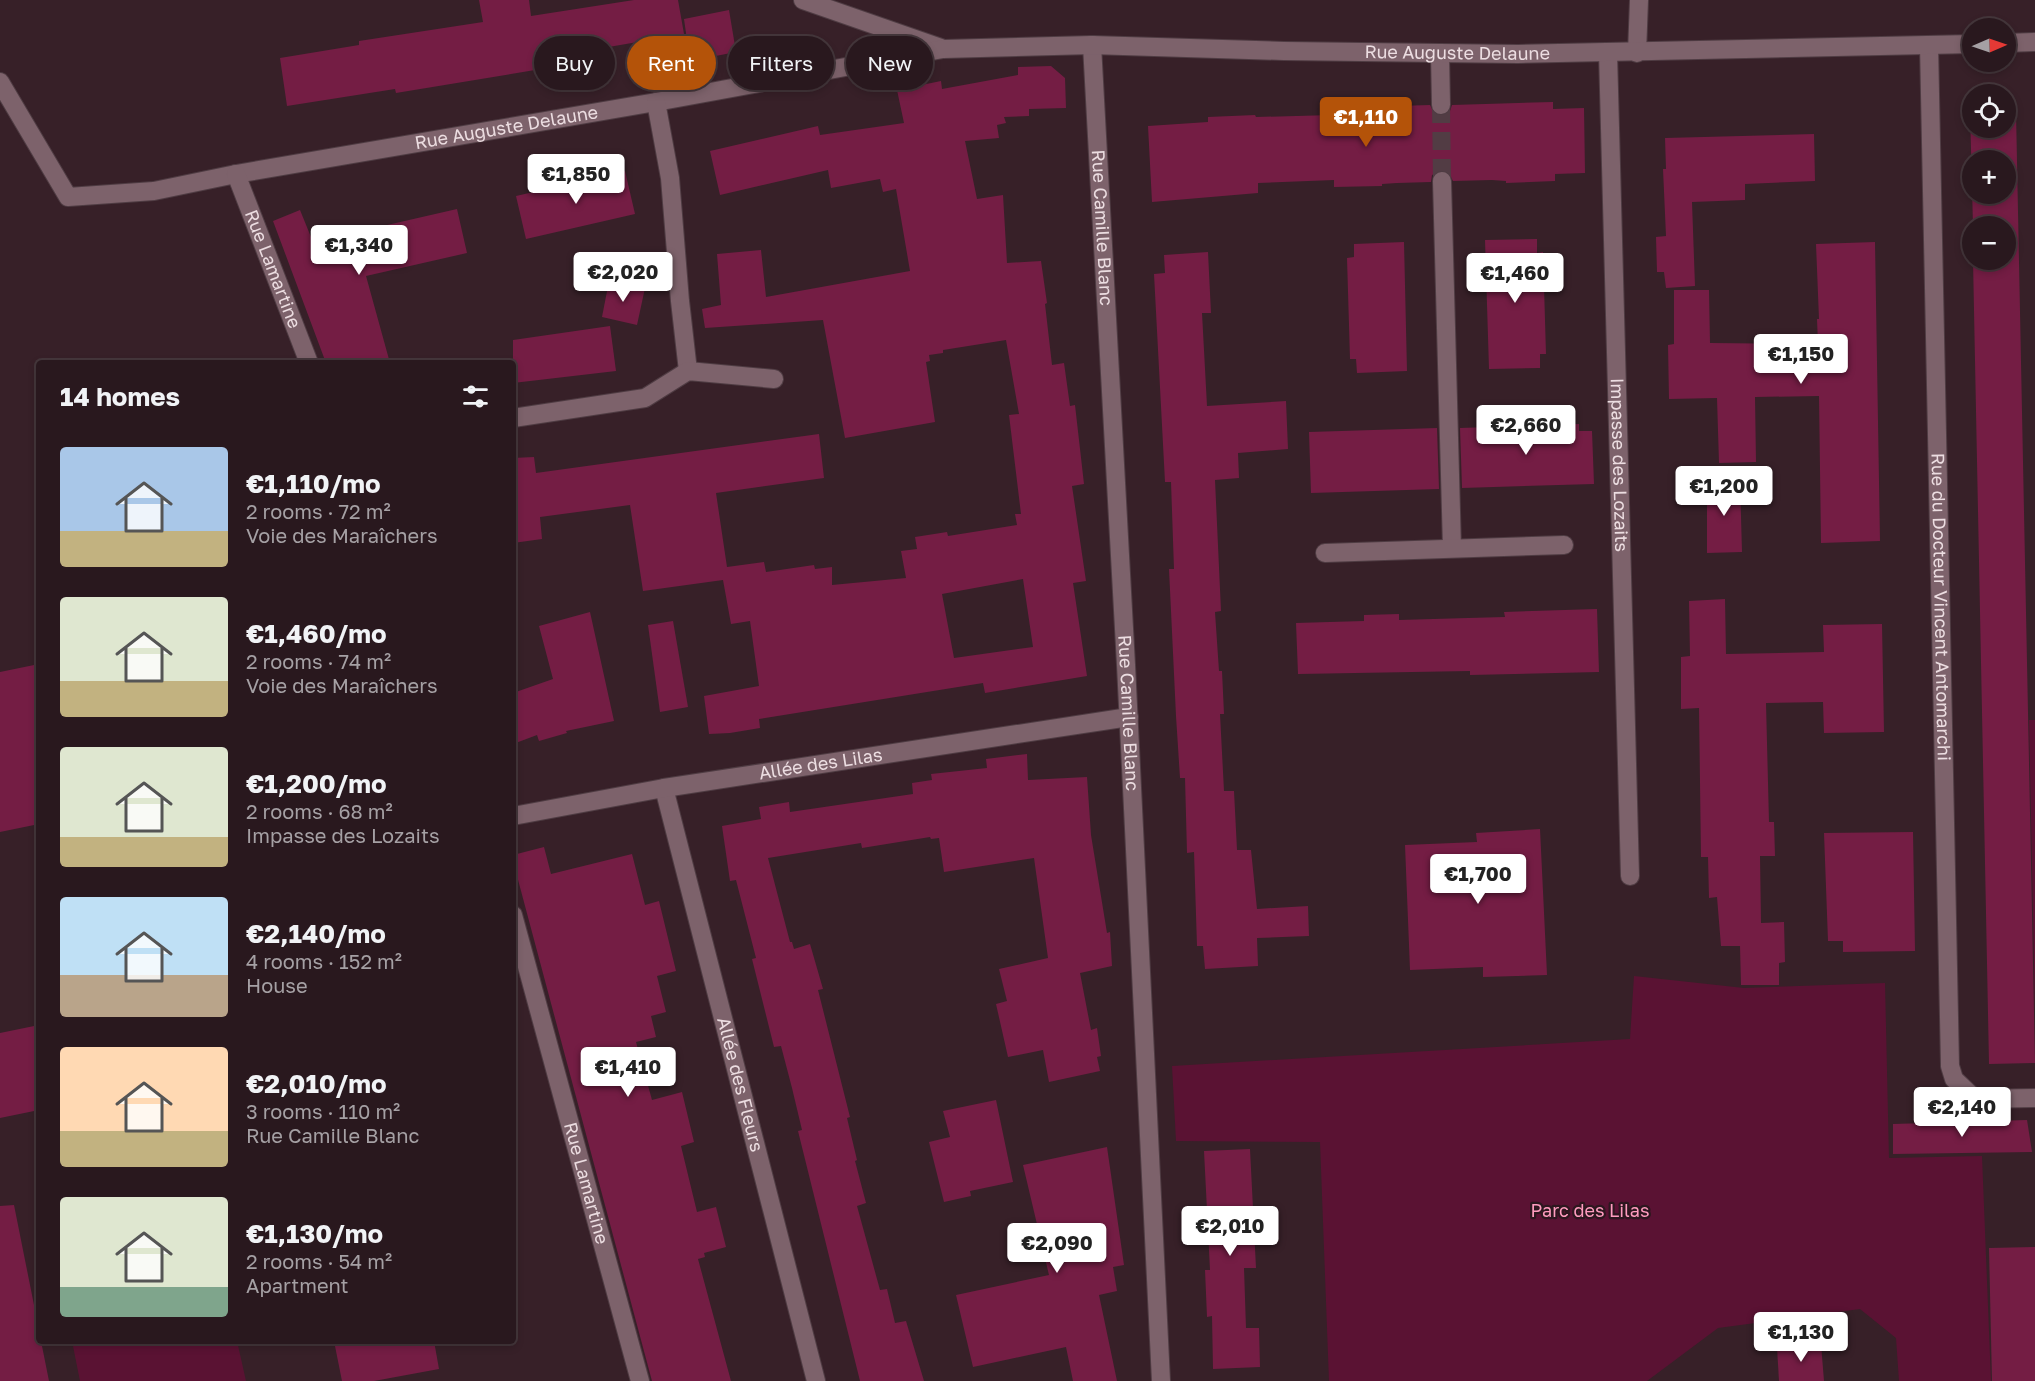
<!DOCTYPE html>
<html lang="en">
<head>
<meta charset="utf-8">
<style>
  :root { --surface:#29181e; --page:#312127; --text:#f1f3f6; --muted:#a5a0a4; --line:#45373c; --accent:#b45309 }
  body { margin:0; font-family:"Golos Text",sans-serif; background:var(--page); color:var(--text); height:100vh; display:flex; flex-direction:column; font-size:22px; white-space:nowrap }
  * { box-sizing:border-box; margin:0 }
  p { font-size:20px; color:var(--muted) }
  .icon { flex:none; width:33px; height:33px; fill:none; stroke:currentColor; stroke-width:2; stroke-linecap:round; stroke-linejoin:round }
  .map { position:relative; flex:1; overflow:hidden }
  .details { position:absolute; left:36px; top:360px; width:480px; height:984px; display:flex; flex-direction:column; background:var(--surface); border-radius:6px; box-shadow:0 3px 9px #0003,0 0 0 2px var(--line) }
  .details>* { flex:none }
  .guide { position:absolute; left:534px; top:36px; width:570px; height:54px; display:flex; gap:12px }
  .needle { width:39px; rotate:88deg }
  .controls { position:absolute; left:1962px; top:18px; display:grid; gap:12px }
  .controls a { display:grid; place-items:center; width:54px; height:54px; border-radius:50%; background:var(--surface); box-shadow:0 3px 9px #0003,0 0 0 2px var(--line); font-size:30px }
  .price { position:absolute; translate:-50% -51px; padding:0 14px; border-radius:6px; background:#fff; color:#222; font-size:20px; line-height:39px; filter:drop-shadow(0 2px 3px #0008) }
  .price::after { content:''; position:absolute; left:50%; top:36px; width:18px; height:14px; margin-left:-9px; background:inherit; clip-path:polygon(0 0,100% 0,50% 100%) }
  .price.selected { background:var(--accent); color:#fff }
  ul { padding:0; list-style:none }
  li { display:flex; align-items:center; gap:18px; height:150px; padding:0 24px }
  li span { display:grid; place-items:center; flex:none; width:168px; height:120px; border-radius:6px; color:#555 }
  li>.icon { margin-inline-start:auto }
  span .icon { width:72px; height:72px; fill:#fffc; stroke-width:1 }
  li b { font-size:26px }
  h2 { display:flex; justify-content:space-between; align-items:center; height:72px; padding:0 24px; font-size:26px }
  .chip { padding:0 21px; border-radius:27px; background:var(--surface); box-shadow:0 3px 9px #0003,0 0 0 2px var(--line); font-size:21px; line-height:54px }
  .chip.selected { background:var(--accent); color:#fff }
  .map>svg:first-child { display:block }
  .green { fill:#5a1233 }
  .building { fill:#741d44; fill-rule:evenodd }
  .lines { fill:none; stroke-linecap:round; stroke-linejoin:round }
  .street-tunnel { stroke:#523c44; stroke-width:18; stroke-dasharray:18 9; stroke-linecap:butt }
  .street-casing { stroke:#4f3c43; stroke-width:20 }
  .street { stroke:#7d626b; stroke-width:18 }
  .labels { text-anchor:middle; stroke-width:4.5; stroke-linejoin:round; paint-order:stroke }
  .street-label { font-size:18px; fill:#ecdde1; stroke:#2d171f }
  .park-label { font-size:18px; fill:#ff9cbf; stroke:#2d171f }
</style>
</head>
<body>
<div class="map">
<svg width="2035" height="1381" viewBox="0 0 2035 1381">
  <rect width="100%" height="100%" fill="#372028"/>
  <g class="green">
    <path d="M2029 720H2035V1013Z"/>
    <path d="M1634 976 1744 988 1885 983 1889 1158 1982 1156 1991 1381H1899L1896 1338 1860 1309 1718 1328 1647 1381H1329L1320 1142 1176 1141 1172 1066 1630 1039Z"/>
    <path d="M72 1341H237L246 1381H80Z"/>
  </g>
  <g class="building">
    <path d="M479 0H529L531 16 634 0H678L684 34 539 59 541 69 396 93 395 89 287 106 280 58 359 45V41L483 22Z"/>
    <path d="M729 10 736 52 690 61 684 19Z"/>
    <path d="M1051 66 1065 78 1066 108 1029 109V116L1004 117 1006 123 997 125 999 138 965 141 977 199 1003 195 1007 263 1041 261 1047 303 1045 304 1052 365 1064 363 1070 406 1075 405 1084 484 1072 486 1086 581 1073 583 1087 676 985 693 983 683 759 719 760 728 730 733 709 734 704 696 759 686 750 621 731 624 723 580 643 591 630 505 540 517 542 539 513 543V458L534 457 536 473 819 434 824 478 716 493 727 567 764 562 766 572 814 565 815 569 832 567V585L906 578 901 551 917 549 915 537 947 532 948 536 1017 525 1015 514H1021L1009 415 1019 414 1006 340 943 350V353L929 355 930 361 926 362 935 422 845 438 823 320 705 328 702 309 721 305 717 254 761 250 766 297 910 271 896 189 883 192 880 179 831 188 828 170 720 195 710 151 818 126 820 135 904 123 897 90 941 81 942 89 1018 75V67ZM1023 579 1033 647 954 658 942 594Z"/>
    <path d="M1553 102V109L1584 108 1585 173 1555 174V181L1506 183V181L1492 180 1453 181 1448 171 1441 170 1432 175 1431 182 1397 183 1382 184V186L1334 187V180L1258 183V193L1152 202 1148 126 1208 122V117L1255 115 1256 117 1332 115V108L1430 105 1435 115 1442 116 1450 111 1452 105Z"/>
    <path d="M1970 111H1972V128H2006V111H2016L2035 1063 1989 1064 1973 260H2006V226H1973ZM1972 160H2006V194H1972Z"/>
    <path d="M1814 134 1815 181 1745 184V200L1692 202 1695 286 1666 288 1664 272H1657L1656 237 1666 236 1663 169H1666L1665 138Z"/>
    <path d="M625 171 635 214 526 239 516 196Z"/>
    <path d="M457 209 467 253 366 276 390 363H326L273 221 300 210 313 242Z"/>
    <path d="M1537 239V253L1543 252 1546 354H1540V368L1489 369 1485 240Z"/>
    <path d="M1404 242 1407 371 1357 373 1356 359H1350L1347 258 1354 257V244Z"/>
    <path d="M1875 242 1880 541 1821 543 1819 396 1755 397 1756 462 1719 463 1717 398 1669 399 1668 345 1674 344V290H1709L1710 343 1818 344 1817 319H1819L1816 244Z"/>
    <path d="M1208 252 1211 313H1202L1207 406 1286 401 1288 449 1238 453 1239 478 1215 480 1221 611 1215 612 1219 671H1222L1224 714H1220L1224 791H1234L1237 850H1251L1257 909 1308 906 1309 936 1257 938 1258 966 1205 969 1203 946H1197L1194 852 1187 853 1185 778H1180L1176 716 1169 569H1174L1171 482H1165L1154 274 1165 273 1164 255Z"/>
    <path d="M609 281 645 288 637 325 602 317Z"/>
    <path d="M610 326 616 371 513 383V340Z"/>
    <path d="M1579 424V431H1592L1594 484 1462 488 1460 428Z"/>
    <path d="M1437 428 1439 489 1311 493 1309 432Z"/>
    <path d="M1740 481 1742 552 1707 553V482Z"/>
    <path d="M1725 599 1726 654 1824 652 1823 625 1882 624 1884 732 1824 733 1823 702 1766 703 1769 822H1774L1775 856H1760L1761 923 1784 922 1785 962 1779 963V985H1741L1740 946H1721L1717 897 1709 898 1708 857H1701L1699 708 1681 709V657L1690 656 1689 601Z"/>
    <path d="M1597 609 1599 672 1470 675V671L1298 674 1296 623 1364 621V615L1399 614V620L1468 618 1505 617 1504 612Z"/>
    <path d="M590 612 614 721 566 731 567 733 539 741 537 735 513 744V693L553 679 539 626Z"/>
    <path d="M673 621 688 707 660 712 648 625Z"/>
    <path d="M39 664V824L0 832V672Z"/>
    <path d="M1027 754 1028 780 1087 777 1091 835 1107 933 1110 932 1112 966 1080 973 1091 1030 1097 1028 1101 1056 1097 1057 1100 1071 1049 1082 1043 1050 1008 1057 996 1004 1007 1001 999 969 1048 958 1034 858 944 872 939 838 931 839 930 837 862 848 861 843 768 858 790 942H792L794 949 810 944 823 989 818 990 850 1117 847 1118 857 1160 855 1161 866 1203 857 1206 880 1290 887 1289 895 1323 906 1321 924 1381H860L798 1131 802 1130 792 1088 781 1046 774 1047 752 959 756 958 736 880 730 881 722 826 761 819 759 807 789 802 790 812 913 794 912 783 932 780 931 774 987 768 986 759Z"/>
    <path d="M1540 829 1547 975 1483 977V967L1410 970 1405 845 1477 842 1476 833Z"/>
    <path d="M1913 832 1915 951 1843 952V941H1828L1824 833Z"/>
    <path d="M544 847 551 874 632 854 645 905 659 901 676 971 657 976 666 1012 651 1016 656 1037 636 1042 652 1100 682 1092 694 1142 681 1146 697 1212 716 1207 726 1247 704 1253 705 1257 698 1259 731 1381H652L513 861V855Z"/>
    <path d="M39 1025V1110L0 1118V1033Z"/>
    <path d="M996 1100 1013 1182 970 1191 971 1196 944 1202 929 1142 950 1137 943 1111Z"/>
    <path d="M2027 1120 2032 1152 1893 1154V1124Z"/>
    <path d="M1107 1147 1124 1265 1113 1267 1117 1291 1099 1295 1117 1381H1073L1066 1347 973 1367 956 1295 1049 1275 1023 1165Z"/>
    <path d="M1250 1149 1256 1268H1244L1246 1328H1259L1260 1367 1213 1369 1212 1316 1207 1317 1205 1270H1210L1204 1151Z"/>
    <path d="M14 1205 39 1330V1341H41L49 1381H0V1206Z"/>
    <path d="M2035 1247V1381H1992L1989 1248Z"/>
    <path d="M334 1341H434L439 1369 374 1381H342Z"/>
    <path d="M1821 1344 1824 1381H1779L1777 1347Z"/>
  </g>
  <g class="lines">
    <path class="street-tunnel" d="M1441 105 1442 181"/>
    <g class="street-casing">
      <g id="street">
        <path d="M803 0 941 48"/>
        <path d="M2006 43 2035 42"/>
        <path id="s1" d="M1092 45 1126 665 1161 1381"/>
        <path id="s2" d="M1929 45 1950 1066 1954 1079 1975 1099 2035 1098"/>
        <path id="s3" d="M1608 53 1630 876"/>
        <path d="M1637 53 1639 0"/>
        <path d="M1440 54 1441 105"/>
        <path id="s4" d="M0 82 68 197 154 191 236 174 656 102 943 49 1092 45 1284 51 1518 54 1972 44"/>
        <path d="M656 102 670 178 680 301 688 371"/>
        <path id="s5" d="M236 174 309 363"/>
        <path d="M1442 181 1452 548"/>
        <path d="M513 418 645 398 688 371 774 379"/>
        <path d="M1325 553 1564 545"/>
        <path id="s6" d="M664 788 816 1381"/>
        <path id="s7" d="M513 816 664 788 1129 717"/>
        <path id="s8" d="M513 915 640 1381"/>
      </g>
    </g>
    <use href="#street" class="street"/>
  </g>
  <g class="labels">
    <g class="street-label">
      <text dy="6" stroke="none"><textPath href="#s4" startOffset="1536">Rue Auguste Delaune</textPath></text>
      <text dy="6" stroke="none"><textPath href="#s4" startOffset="578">Rue Auguste Delaune</textPath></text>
      <text dy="6" stroke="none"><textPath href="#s1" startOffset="183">Rue Camille Blanc</textPath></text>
      <text dy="6" stroke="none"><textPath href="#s5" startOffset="102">Rue Lamartine</textPath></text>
      <text dy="6" stroke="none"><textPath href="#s3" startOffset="412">Impasse des Lozaits</textPath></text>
      <text dy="6" stroke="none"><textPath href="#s2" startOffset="562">Rue du Docteur Vincent Antomarchi</textPath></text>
      <text dy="6" stroke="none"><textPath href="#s1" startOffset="669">Rue Camille Blanc</textPath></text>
      <text dy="6" stroke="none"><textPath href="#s7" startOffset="312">Allée des Lilas</textPath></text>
      <text dy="6" stroke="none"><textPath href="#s6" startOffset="306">Allée des Fleurs</textPath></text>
      <text dy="6" stroke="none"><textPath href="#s8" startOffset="278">Rue Lamartine</textPath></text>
    </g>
    <g class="park-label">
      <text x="1590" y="1217">Parc des Lilas</text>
    </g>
  </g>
</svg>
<div class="controls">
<a><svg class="needle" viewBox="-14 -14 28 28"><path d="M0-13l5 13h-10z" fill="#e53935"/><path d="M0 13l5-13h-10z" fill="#a5a0a4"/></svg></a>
<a><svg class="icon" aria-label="locate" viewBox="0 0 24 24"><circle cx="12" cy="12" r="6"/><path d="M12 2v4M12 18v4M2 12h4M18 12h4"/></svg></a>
<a>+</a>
<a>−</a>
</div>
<b class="price selected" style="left:1366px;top:148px">€1,110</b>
<b class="price" style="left:576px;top:205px">€1,850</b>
<b class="price" style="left:359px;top:276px">€1,340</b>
<b class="price" style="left:623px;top:303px">€2,020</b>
<b class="price" style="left:1515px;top:304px">€1,460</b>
<b class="price" style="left:1801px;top:385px">€1,150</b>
<b class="price" style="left:1526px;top:456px">€2,660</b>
<b class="price" style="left:1724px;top:517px">€1,200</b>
<b class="price" style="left:1478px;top:905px">€1,700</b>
<b class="price" style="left:628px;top:1098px">€1,410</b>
<b class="price" style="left:1962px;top:1138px">€2,140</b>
<b class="price" style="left:1230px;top:1257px">€2,010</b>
<b class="price" style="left:1057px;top:1274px">€2,090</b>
<b class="price" style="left:1801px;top:1363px">€1,130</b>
<div class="guide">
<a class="chip">Buy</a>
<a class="chip selected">Rent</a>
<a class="chip">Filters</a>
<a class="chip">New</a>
</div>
<section class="details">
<h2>14 homes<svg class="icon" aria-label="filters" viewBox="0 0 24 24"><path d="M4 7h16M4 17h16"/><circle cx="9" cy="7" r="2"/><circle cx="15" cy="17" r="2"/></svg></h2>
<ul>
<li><span style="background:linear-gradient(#a9c7e8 70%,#c2b280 0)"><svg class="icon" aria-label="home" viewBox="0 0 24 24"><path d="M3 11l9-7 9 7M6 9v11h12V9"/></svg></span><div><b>€1,110/mo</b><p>2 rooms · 72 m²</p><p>Voie des Maraîchers</p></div></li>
<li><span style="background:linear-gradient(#dfe7d0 70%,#c2b280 0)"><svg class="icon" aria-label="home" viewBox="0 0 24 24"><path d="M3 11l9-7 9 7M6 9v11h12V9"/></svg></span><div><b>€1,460/mo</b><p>2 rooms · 74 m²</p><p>Voie des Maraîchers</p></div></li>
<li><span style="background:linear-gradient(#dfe7d0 75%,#c2b280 0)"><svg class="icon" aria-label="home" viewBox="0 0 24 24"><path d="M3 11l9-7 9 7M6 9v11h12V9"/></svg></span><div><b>€1,200/mo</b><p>2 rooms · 68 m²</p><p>Impasse des Lozaits</p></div></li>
<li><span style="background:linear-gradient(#bfe0f5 65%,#b9a48a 0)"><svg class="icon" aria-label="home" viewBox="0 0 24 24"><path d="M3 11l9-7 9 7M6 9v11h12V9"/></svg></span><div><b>€2,140/mo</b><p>4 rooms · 152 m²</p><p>House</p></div></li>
<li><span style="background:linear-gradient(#ffd9b3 70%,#c2b280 0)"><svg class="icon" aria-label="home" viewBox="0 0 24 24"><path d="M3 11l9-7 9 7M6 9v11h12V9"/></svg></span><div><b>€2,010/mo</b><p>3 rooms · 110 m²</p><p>Rue Camille Blanc</p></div></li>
<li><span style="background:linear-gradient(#dfe7d0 75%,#7fa58c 0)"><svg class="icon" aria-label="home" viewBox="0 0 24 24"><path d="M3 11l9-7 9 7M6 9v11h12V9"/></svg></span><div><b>€1,130/mo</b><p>2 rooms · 54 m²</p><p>Apartment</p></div></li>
</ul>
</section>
</div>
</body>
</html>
